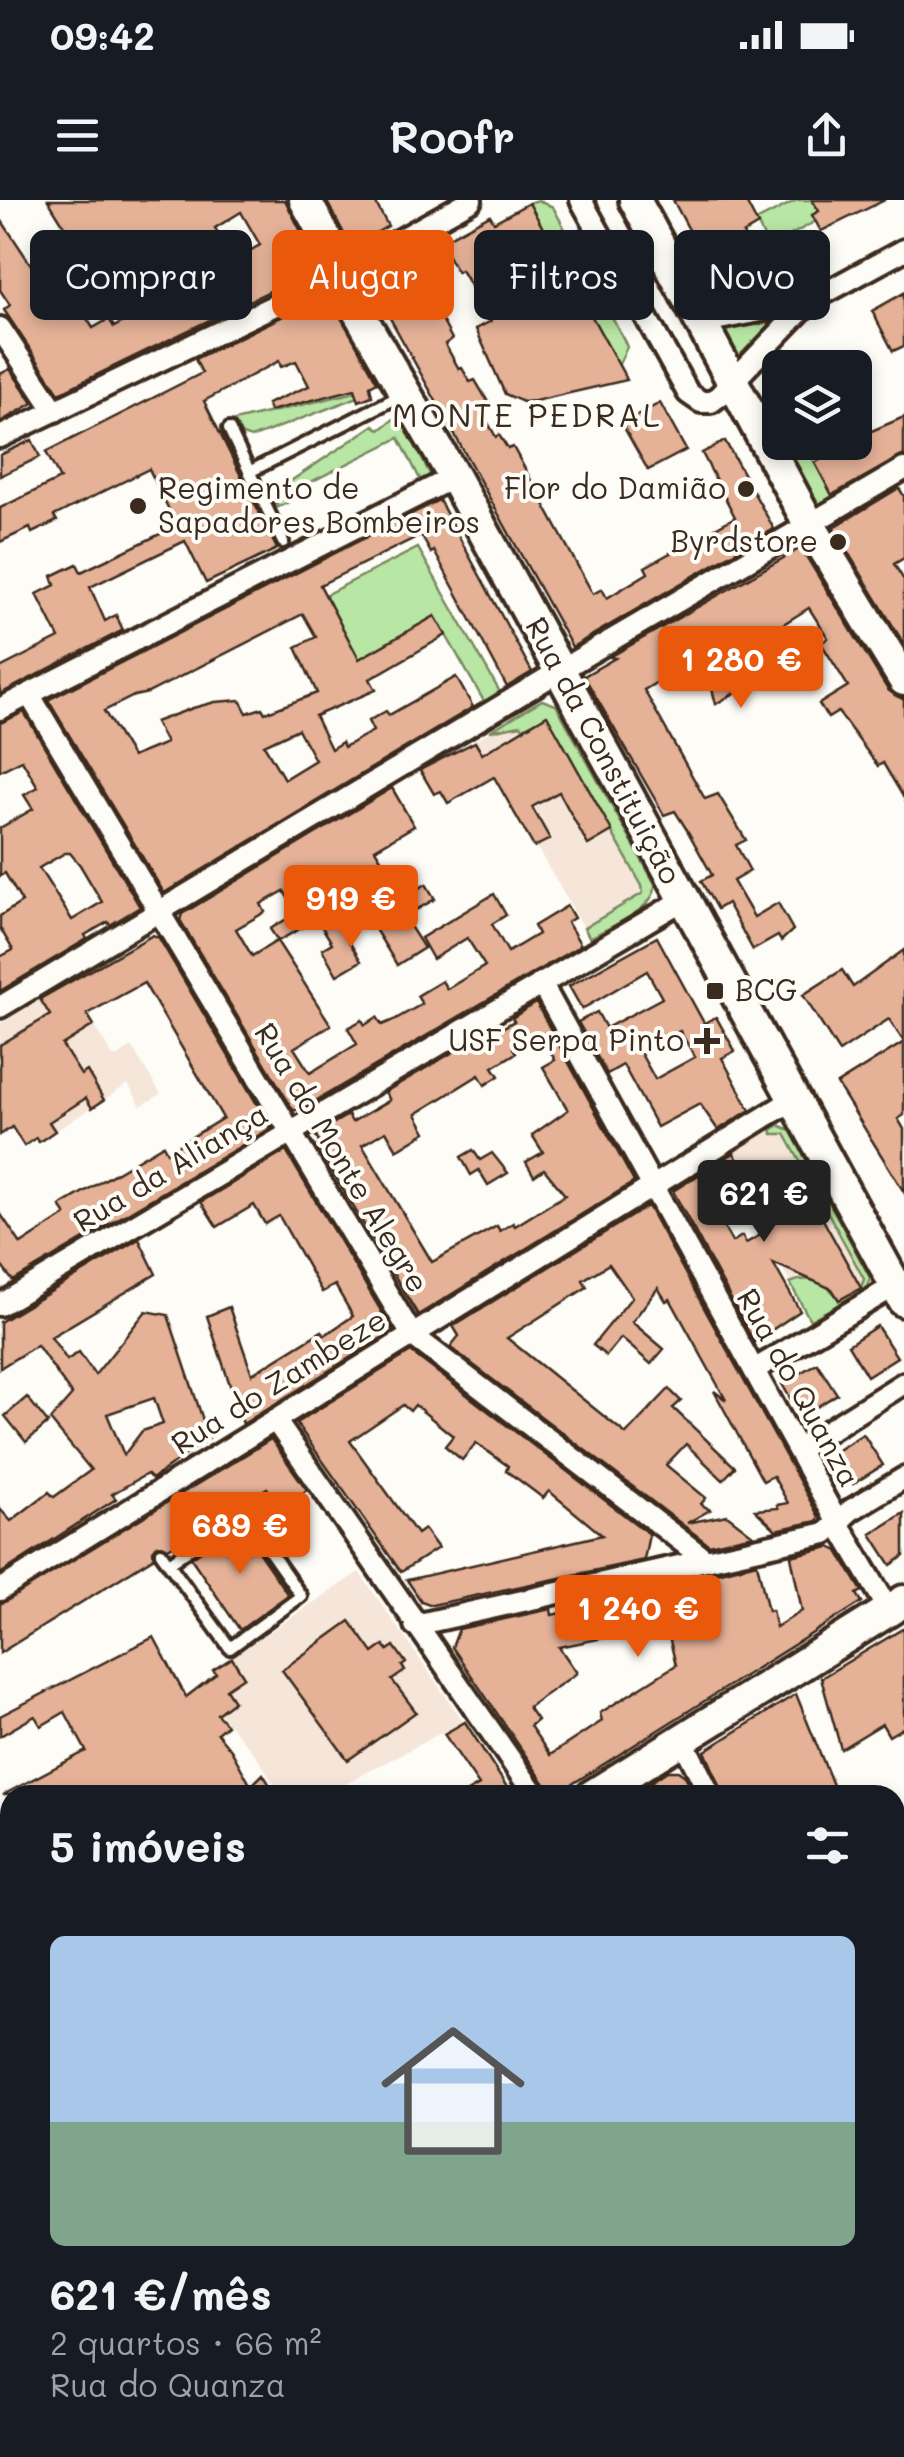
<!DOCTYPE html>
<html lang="pt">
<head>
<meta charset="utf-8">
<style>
  :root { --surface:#171b24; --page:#20242c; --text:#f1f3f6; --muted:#9ea1a6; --accent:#ea580c }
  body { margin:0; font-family:Mali,sans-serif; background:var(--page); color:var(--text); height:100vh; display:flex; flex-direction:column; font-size:38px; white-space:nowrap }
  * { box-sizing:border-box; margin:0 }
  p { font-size:32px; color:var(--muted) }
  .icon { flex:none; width:55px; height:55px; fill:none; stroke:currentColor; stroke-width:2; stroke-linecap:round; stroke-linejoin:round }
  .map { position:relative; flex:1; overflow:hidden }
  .sheet { position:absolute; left:0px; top:1585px; width:905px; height:672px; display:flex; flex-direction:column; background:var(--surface); border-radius:30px 30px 0 0; box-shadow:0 5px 15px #0003 }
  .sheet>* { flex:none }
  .top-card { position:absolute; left:30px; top:30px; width:845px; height:90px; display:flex; gap:20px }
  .tools { position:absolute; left:762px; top:150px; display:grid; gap:20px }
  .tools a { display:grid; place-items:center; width:110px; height:110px; border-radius:15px; background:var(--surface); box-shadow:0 5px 15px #0003; font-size:50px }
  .price { position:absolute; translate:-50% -85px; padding:0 22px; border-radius:10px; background:var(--accent); color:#fff; font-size:32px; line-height:65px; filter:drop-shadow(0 2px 5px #0008) }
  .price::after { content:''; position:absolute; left:50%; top:60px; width:30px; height:22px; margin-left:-15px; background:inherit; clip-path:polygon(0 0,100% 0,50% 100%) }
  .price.on { background:#222; color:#fff }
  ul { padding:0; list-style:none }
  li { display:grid; align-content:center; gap:20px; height:530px; padding:0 50px }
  li span { display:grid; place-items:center; height:310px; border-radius:15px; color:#555 }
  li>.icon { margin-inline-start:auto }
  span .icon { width:180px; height:180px; fill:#fffc; stroke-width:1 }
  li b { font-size:42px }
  h2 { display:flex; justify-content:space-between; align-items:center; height:120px; padding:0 50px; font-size:42px }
  .tag { padding:0 35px; border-radius:15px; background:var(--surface); box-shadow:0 5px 15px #0003; font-size:35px; line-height:90px }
  .tag.on { background:var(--accent); color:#fff }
  .status { display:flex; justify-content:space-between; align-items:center; height:70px; padding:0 50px; background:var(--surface); direction:ltr }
  .status svg { height:28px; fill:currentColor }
  header { display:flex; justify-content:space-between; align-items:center; height:130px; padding:0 50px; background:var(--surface); font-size:45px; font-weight:600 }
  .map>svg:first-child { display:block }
  .built { fill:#f6e6da }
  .green { fill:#b8e6a4; stroke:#7a8861; stroke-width:2.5 }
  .building { fill:#e5b298; stroke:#3b2a1e; stroke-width:2.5; fill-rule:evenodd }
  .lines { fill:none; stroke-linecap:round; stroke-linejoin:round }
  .lane-casing { stroke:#3b2a1e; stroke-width:18 }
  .street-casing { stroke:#3b2a1e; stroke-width:28 }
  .secondary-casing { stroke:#3b2a1e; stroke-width:38 }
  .lane { stroke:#fdfcf7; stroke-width:10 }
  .street { stroke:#fdfcf7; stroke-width:20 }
  .secondary { stroke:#fdfcf7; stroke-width:30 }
  .poi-dot { fill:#3b2a1e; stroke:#fdfcf7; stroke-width:4 }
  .labels { text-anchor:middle; stroke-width:8; stroke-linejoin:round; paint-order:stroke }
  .poi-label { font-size:30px; fill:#3b2a1e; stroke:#fdfcf7; text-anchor:end }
  .street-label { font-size:30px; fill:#3b2a1e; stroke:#fdfcf7 }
  .neighbourhood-label { font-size:32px; letter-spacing:2.5px; fill:#3b2a1e; stroke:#fdfcf7 }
</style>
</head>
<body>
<div class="status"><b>09:42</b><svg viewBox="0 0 49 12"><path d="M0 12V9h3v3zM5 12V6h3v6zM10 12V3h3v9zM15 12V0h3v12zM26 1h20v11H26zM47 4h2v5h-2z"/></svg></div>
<header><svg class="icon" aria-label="menu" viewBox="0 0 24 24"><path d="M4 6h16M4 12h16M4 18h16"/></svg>Roofr<svg class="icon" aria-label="share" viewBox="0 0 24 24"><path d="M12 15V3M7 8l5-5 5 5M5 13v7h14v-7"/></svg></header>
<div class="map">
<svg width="904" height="2257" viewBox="0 0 904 2257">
  <rect width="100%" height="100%" fill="#fdfcf7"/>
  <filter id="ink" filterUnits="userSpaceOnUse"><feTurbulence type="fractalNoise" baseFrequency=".01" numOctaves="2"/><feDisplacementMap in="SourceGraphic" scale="20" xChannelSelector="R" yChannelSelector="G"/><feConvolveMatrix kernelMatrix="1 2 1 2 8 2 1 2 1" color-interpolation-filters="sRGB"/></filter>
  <g filter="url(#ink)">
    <g class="built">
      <path d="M542 500 556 505 655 684 656 692 650 702 590 738 474 541Z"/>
      <path d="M67 782 114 858 132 847 161 894 141 906 128 884 39 942 36 938 24 946 0 907V824Z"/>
      <path d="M779 925 790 930 870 1077 867 1089 810 1120 746 1000 758 993 734 951Z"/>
      <path d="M359 1372 463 1521 325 1595H281L257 1557 198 1488 216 1474 213 1470Z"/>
      <path d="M449 2248H751L733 2257H458Z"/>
    </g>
    <g class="green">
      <path d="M538 0 553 7 623 138 627 147 618 166 529 3Z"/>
      <path d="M797 0H812L819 11 816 21 778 42 777 63 756 21Z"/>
      <path d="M794 111 737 165 716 126Z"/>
      <path d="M356 192 358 197 251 238 242 235 234 221Z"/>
      <path d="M399 215 431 276 421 281 399 238 285 295 287 303 278 307 274 298 282 287 374 225 380 230Z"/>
      <path d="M784 243H804L834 299 823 306 818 304Z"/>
      <path d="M418 348 501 494 485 503 435 416 359 459 325 395Z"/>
      <path d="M542 500 556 505 655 684C657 709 609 727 590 738L584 728 643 693 642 686 547 516 523 528 521 525 490 531Z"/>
      <path d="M779 925 790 930 870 1078 867 1089 810 1120 790 1083C809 1074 829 1084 839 1100L861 1088 864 1079 785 934H773L771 930Z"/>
    </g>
    <g class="building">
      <path d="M48 0H285L319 67 59 193 4 110 10 105 0 90V18L57 104 72 95 93 128 109 119 114 127 260 45 241 12 215 28 220 36 155 73 136 39 90 68Z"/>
      <path d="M326 0H374L388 26 351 47Z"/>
      <path d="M673 0H745L758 25 743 34 765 75 739 90 737 87 726 93 719 78 716 80Z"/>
      <path d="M812 0H885L821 31 812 15 819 11Z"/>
      <path d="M529 3 627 180 535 201 523 202 505 194 476 129 491 121 461 70 457 72 447 54 416 72 452 139 445 144 459 169 462 168 470 182 475 180 491 207 482 212 496 237 499 235 508 249 513 247 593 394 602 389 607 398 648 373 645 367 735 317 702 253 725 241 774 329 572 447 369 80 490 15 494 22Z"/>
      <path d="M904 93V146L893 151 872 111Z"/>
      <path d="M329 94 377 182 370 186 372 196 359 201 355 189 270 211 267 204 309 186 296 161 281 167 279 161 204 201 277 349 206 383 185 341 90 387 105 421 116 415 123 430 0 494V468L59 438 37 394 55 385 52 376 77 364 81 372 177 326 149 269 54 316 57 321 32 333 30 328 0 342V308L60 279 46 252 202 173 195 159Z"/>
      <path d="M10 169 33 203 0 222V174Z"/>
      <path d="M660 203 686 250 648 270 622 224Z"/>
      <path d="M904 217V255L832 295 815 263 849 242H855V238Z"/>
      <path d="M32 240 40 257 0 276V255Z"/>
      <path d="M899 288 904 296V358L894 364 904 380V444L833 328Z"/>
      <path d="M439 300 532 472 507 487 434 351 431 353 421 335 320 385 359 459 435 416 446 435 370 479 376 490 315 516 331 549 342 542 344 547 373 531 368 521 386 511 389 515 456 477 473 507 164 693 48 500ZM303 414 316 437 296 447 317 493 265 513 262 508 247 513 240 500 215 502 193 508 155 522 166 543 132 557 104 511 134 496 148 493ZM298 529 315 560 284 579 264 545Z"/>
      <path d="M801 348 888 490 904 500V598L883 563 878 566 838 512 828 518 819 504 848 486 821 443 828 438 809 408 777 428 705 464 703 455 644 490 705 599 718 594 746 640 736 645 750 671 733 681 754 717 778 703 793 730 781 741 778 736 753 750 727 703 717 709 701 681 712 675 687 630 675 611 664 615 584 476 615 458 610 457Z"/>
      <path d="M788 444 796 456 716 504 712 489Z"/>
      <path d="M24 512 140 707 110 725 108 722 85 735 87 739 0 791V757L13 750 0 728V716L22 702 5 673 0 676V628L33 609 24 595 38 587 22 560 0 571V523ZM65 653H70L80 665 102 702 72 720 39 668Z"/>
      <path d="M547 515 612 631 588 645 559 592 532 607 550 639 534 647 494 577 448 603 441 591 434 594 420 570 475 542 482 554Z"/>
      <path d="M392 588 414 626 375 649 405 697 426 684 435 699 404 717 424 748 397 765 340 672 315 686 361 761 337 775 322 749 332 743 317 719 278 741 270 729 297 713 284 691 261 704 265 712 236 729 252 756 277 741 331 825 294 848 310 873 357 844 348 828 362 820 365 825 377 817 382 825 394 820 422 804 417 796 442 781 447 789 485 766 467 738 433 759 421 738 494 694 506 715 492 724 508 752 538 734 534 726 567 706 574 718 567 722 581 745 300 910H293L180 720 182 714Z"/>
      <path d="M153 735 159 738 271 928 13 1081 0 1064V1013L21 1044 66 1015 60 1006 163 945 167 952 223 918 144 783 87 814 94 825 62 845 81 875 87 871 104 900 92 908 86 898 49 922 55 931 39 942 36 938 24 946 12 927 0 935V845L50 815 40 799Z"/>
      <path d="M657 737 704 823 716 817 735 851 722 858 750 910 718 930 700 904 657 927 623 865 607 874 578 822 597 812 606 828 662 798 647 771 582 809 569 786ZM680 831 695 857 655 879 640 852Z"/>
      <path d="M904 750V915L898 919 904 929V992L837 884 904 842 889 819 839 852 803 795 842 770 853 787Z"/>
      <path d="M536 803 634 982 418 1115 317 946 320 944 315 934 348 915 352 922 390 900 385 892 474 840 476 843 514 821 512 818ZM540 833 555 860 543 867 568 910 532 935 543 952 526 962 534 976 544 969 565 995 515 1026 513 1023 500 1031 497 1026 432 1062 362 945 386 931 397 950 426 932 416 914 479 875 485 885 499 876 493 867 516 853 513 848Z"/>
      <path d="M473 950 480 960 492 953 508 973 488 985 479 970 471 975 461 957Z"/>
      <path d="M286 951 393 1131 243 1224 207 1116 229 1107 252 1174 322 1131 325 1135 353 1116 335 1085 322 1092 279 1016 265 1024 254 1005 217 1027 201 1002Z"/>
      <path d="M734 953 753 986 714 1010 732 1042 742 1036 746 1043 769 1030 752 999 780 984 783 990 801 980 861 1088 839 1100 832 1089 773 1063 800 1111 754 1142 673 991Z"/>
      <path d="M648 1006 819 1317 817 1321 776 1330 755 1310 778 1308 777 1305 788 1303 773 1276 763 1281 714 1191 726 1200 670 1099 666 1101 658 1088 632 1122 664 1149 651 1164 621 1138 606 1156 593 1145 632 1097 609 1064 583 1080 587 1087 507 1138 626 1234 669 1189 681 1201 673 1208 735 1267 723 1280 686 1244 666 1265 706 1298 701 1304 710 1310 687 1323 727 1315 753 1335 709 1345 450 1147 459 1136 453 1126Z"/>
      <path d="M139 1039 156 1074 51 1137 67 1160 79 1152 95 1175 146 1111 168 1115 209 1238 152 1279 147 1274 112 1294 116 1299 0 1374V1309L11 1321 49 1292 54 1297 91 1270 50 1220 72 1195 37 1145 0 1168V1122ZM154 1198 163 1224 142 1231 124 1255 107 1214Z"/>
      <path d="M877 1126 897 1157 867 1176 848 1145Z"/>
      <path d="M411 1152 649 1334 644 1360 432 1405 421 1401 407 1380 602 1335 549 1291 543 1298 519 1280 506 1271 508 1266 476 1243 462 1260 445 1246 453 1236 415 1205 410 1211 403 1205 350 1241 417 1334 424 1329 438 1348 401 1372 296 1223Z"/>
      <path d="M817 1163 837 1194 801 1217 782 1184Z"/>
      <path d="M27 1197 48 1223 26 1242 5 1216Z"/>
      <path d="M863 1234 883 1265 853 1284 833 1253Z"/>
      <path d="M271 1239 307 1290 281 1308 267 1288 181 1344 180 1341 168 1348 157 1345 153 1350 154 1357 0 1453V1404Z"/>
      <path d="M904 1313V1356L891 1365 871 1334Z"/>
      <path d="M239 1324 288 1395 240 1430 191 1358Z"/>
      <path d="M830 1347 838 1351 862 1391 857 1394 862 1402 561 1591 547 1587 452 1447 459 1429 551 1409 552 1415 657 1392 656 1388 757 1363 768 1411 772 1410 776 1427 802 1411 791 1356ZM666 1425 676 1465 600 1513 602 1521 550 1555 530 1526 537 1520 528 1507 577 1473 559 1447Z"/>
      <path d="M350 1421 373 1453 384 1445 388 1450 394 1446 406 1463 402 1466 405 1471 392 1480 416 1512 348 1560 282 1470Z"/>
      <path d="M904 1428V1527L889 1536 882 1524 841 1549 821 1478Z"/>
      <path d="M154 1437 186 1497 216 1474 213 1470 232 1458 244 1477 226 1489 234 1501 217 1514 227 1525 217 1533 231 1550 251 1586 263 1574 276 1595H3L86 1551 65 1512 41 1526 35 1516 0 1536V1516Z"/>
      <path d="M796 1494 837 1595H724L705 1551Z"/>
      <path d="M465 1522 512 1595H462L479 1585 444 1534Z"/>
      <path d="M667 1571H678L685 1576 695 1595H632Z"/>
    </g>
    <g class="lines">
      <g class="lane-casing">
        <g id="lane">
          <path d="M229 229 283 342"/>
          <path d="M249 272 400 196"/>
          <path d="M161 1353 230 1448 301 1396 242 1312 169 1363"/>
        </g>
      </g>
      <g class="street-casing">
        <g id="street">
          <path d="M581 0 688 193 701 202H711L719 196 810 101 904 50"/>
          <path d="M699 123 810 101"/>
          <path d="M0 128 55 211"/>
          <path d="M0 237 340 74 471 0"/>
          <path d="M29 494 412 1135 706 1360"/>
          <path d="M0 509 454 277"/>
          <path d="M541 783 839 1325 889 1410"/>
          <path d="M0 807 581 458 904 269"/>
          <path d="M0 1105 683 700"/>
          <path d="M754 1170 896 1085"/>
          <path d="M275 1220 535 1595"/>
          <path d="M799 1249 904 1183"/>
          <path d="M0 1390 794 899"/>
          <path d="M415 1425 826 1333 851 1310 904 1278"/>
          <path d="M682 1539 710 1595"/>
          <path d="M0 1831 10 1823"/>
          <path d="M895 1934 904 1931"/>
          <path d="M895 1963 904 1981"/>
          <path d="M0 2097 10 2088"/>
          <path d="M895 2159 904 2155"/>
          <path d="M895 2223 904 2219"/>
          <path d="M220 2248 253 2257"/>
          <path d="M319 2248 321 2257"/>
          <path d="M824 2257 844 2248"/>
        </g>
      </g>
      <g class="secondary-casing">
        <g id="secondary">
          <path d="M305 0 331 47 353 103 454 277 904 1101"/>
          <path d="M635 0 808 322 904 480"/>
          <path d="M593 1595 904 1401"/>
          <path d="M0 1747 10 1762"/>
          <path d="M434 2248 443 2257"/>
        </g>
      </g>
      <use href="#lane" class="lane"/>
      <use href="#street" class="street"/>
      <use href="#secondary" class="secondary"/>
    </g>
  </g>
  <g class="poi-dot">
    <circle cx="746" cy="289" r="10"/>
    <circle cx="138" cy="306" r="10"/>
    <circle cx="838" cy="342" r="10"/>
    <rect x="705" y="781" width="20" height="20" rx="5"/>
    <path d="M702 826h10v10h10v10h-10v10h-10v-10h-10v-10h10z"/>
  </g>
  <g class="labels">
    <g class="poi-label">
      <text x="158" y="299" text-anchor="start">Regimento de<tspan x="158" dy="34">Sapadores Bombeiros</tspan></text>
      <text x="726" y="299">Flor do Damião</text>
      <text x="818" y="352">Byrdstore</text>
      <text x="735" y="801" text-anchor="start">BCG</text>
      <text x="684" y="851">USF Serpa Pinto</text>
    </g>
    <g class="street-label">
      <text transform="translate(603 551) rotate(62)" y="10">Rua da Constituição</text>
      <text transform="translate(341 958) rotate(59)" y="10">Rua do Monte Alegre</text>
      <text transform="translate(171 968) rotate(-31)" y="10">Rua da Aliança</text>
      <text transform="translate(279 1182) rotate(-32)" y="10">Rua do Zambeze</text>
      <text transform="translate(798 1188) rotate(61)" y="10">Rua do Quanza</text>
    </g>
    <g class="neighbourhood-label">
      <text x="527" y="227">MONTE PEDRAL</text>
    </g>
  </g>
</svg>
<div class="tools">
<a><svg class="icon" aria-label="layers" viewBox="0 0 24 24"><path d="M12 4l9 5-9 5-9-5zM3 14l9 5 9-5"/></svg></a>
</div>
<b class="price" style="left:741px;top:511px">1 280 €</b>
<b class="price" style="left:351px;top:750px">919 €</b>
<b class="price on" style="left:764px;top:1045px">621 €</b>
<b class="price" style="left:240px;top:1377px">689 €</b>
<b class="price" style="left:638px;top:1460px">1 240 €</b>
<div class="top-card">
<a class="tag">Comprar</a>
<a class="tag on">Alugar</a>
<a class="tag">Filtros</a>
<a class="tag">Novo</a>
</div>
<section class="sheet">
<h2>5 imóveis<svg class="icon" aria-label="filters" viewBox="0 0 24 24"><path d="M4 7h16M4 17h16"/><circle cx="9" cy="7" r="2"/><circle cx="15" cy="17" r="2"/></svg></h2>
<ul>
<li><span style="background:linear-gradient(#a9c7e8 60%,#7fa58c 0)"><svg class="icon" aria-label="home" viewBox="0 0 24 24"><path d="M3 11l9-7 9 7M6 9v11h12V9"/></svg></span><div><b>621 €/mês</b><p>2 quartos · 66 m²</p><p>Rua do Quanza</p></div></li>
</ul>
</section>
</div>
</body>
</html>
